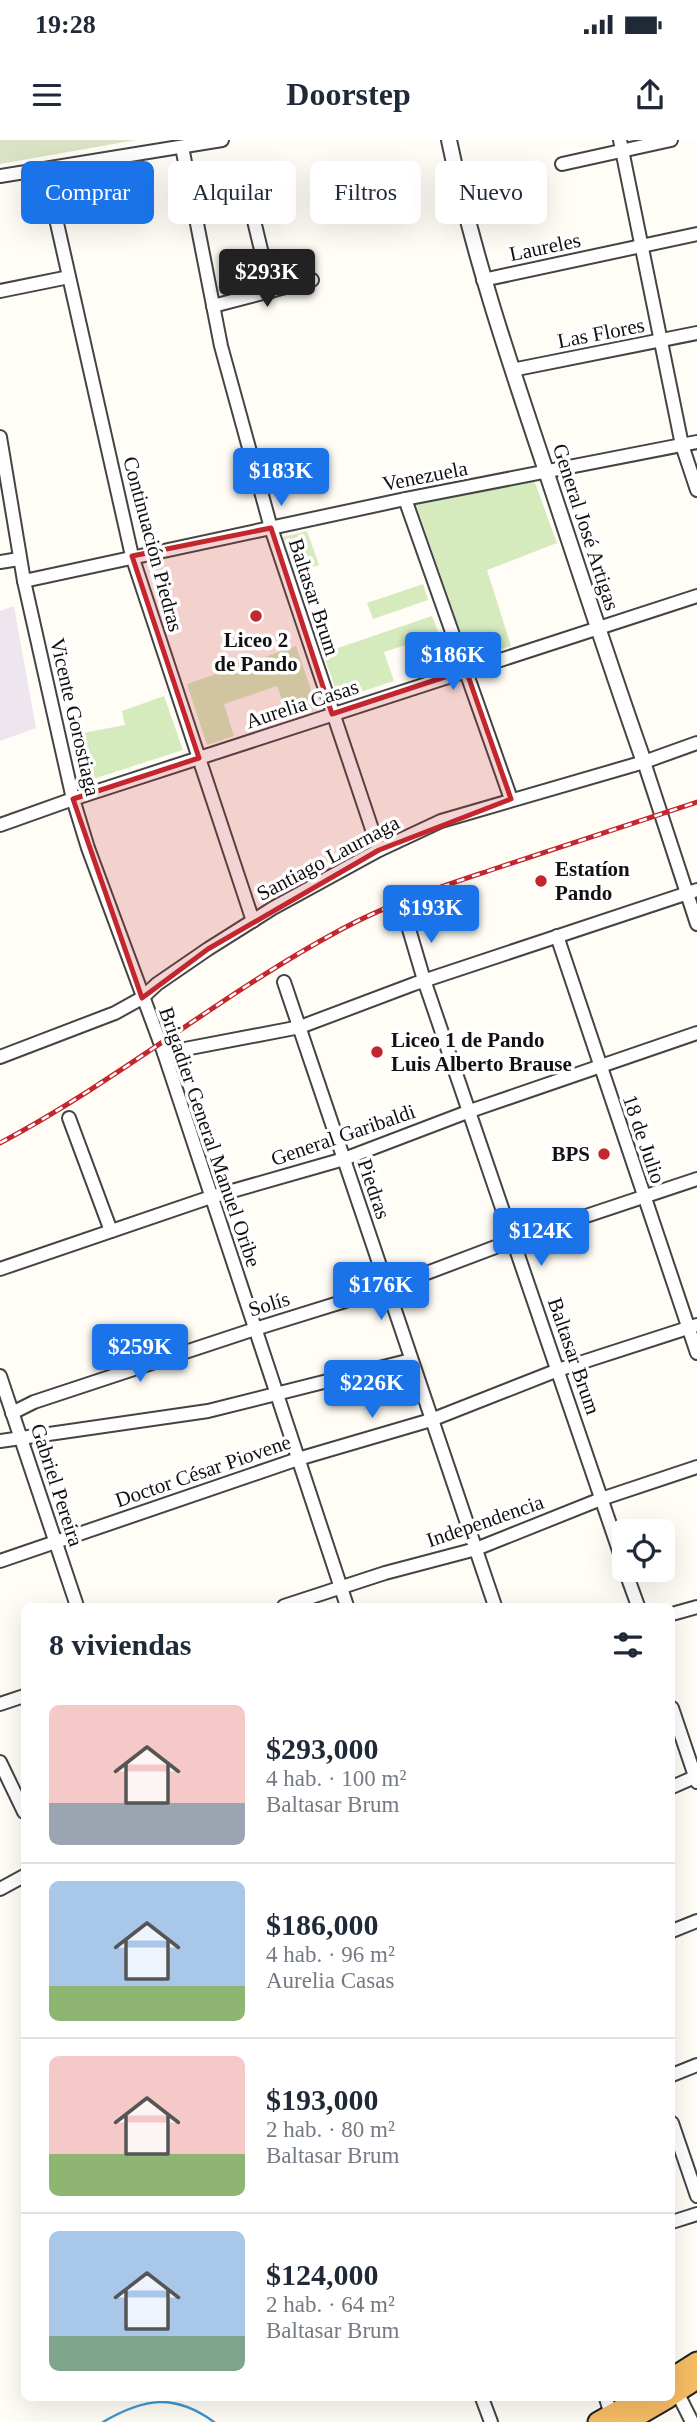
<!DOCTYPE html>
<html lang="es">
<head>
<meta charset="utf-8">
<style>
  :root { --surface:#fff; --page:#f6f6f7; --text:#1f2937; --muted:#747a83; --line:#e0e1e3; --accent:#1a73e8 }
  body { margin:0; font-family:"Times New Roman",serif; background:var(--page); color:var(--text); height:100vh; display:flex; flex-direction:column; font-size:26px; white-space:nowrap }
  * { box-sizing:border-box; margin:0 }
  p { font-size:23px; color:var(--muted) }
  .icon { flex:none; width:38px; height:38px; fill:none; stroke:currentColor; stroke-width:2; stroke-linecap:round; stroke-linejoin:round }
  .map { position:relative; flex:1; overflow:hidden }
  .details { position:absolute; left:21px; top:1463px; width:654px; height:798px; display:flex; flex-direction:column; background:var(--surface); border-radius:10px; box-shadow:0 7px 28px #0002 }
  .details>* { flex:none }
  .hud { position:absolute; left:21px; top:21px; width:656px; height:63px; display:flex; gap:14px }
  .buttons { position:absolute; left:612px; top:1379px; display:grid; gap:14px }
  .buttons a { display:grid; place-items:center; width:63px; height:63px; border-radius:10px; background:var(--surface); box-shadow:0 7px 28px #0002; font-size:35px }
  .price { position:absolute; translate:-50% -60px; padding:0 16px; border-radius:7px; background:var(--accent); color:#fff; font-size:23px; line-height:46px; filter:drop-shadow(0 2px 4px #0008) }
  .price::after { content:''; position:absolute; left:50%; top:42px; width:21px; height:16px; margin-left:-10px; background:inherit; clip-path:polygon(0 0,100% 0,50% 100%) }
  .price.current { background:#222; color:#fff }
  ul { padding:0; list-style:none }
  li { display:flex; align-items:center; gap:21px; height:175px; padding:0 28px }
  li+li { border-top:2px solid var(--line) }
  li span { display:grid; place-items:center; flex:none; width:196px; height:140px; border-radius:10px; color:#555 }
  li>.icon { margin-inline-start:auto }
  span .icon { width:84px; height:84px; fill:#fffc; stroke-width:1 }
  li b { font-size:30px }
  h2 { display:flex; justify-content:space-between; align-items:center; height:84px; padding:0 28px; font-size:30px }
  .tag { padding:0 24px; border-radius:10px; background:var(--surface); box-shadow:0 7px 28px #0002; font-size:24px; line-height:63px }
  .tag.current { background:var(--accent); color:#fff }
  .status { display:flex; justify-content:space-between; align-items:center; height:49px; padding:0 35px; background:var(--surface); direction:ltr }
  .status svg { height:19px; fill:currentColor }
  header { display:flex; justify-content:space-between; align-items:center; height:91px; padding:0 28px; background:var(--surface); font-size:32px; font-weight:700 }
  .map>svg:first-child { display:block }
  .industrial { fill:#eee6ef }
  .green { fill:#d5ebbd }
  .cemetery { fill:#d9e3c4 }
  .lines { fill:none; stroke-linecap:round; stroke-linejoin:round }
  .stream { stroke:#3f96cf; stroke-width:2.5 }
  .minor-casing { stroke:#444; stroke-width:16 }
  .tertiary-casing { stroke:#444; stroke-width:18 }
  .trunk-casing { stroke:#222; stroke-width:23 }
  .minor { stroke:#fff; stroke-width:12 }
  .tertiary { stroke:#fff; stroke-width:14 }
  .trunk { stroke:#f7bc64; stroke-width:19 }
  .rail-casing { stroke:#c4262e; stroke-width:5 }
  .rail { stroke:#fff; stroke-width:2.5; stroke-dasharray:8; stroke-linecap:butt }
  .marked { fill:#c4262e; fill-opacity:0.2; stroke:#c4262e; stroke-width:5; stroke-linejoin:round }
  .poi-dot { fill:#c4262e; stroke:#fff; stroke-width:2.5 }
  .labels { text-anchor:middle; stroke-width:7; stroke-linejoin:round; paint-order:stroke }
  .street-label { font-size:21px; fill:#111; stroke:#fff }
  .poi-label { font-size:21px; font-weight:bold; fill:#111; stroke:#fff; text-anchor:start }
</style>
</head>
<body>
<div class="status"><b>19:28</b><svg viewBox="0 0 49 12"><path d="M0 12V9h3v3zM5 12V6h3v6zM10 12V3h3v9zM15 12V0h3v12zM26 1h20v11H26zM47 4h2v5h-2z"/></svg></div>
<header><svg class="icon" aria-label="menu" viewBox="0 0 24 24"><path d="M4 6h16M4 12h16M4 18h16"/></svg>Doorstep<svg class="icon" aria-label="share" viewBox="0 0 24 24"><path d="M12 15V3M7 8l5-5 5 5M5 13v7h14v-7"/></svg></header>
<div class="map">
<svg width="697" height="2282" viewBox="0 0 697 2282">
  <rect width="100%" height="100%" fill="#fffdf5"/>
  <path class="industrial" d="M14 466 36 588 0 601V471Z"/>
  <g class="green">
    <path d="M534 340 557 403 487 430 511 506 470 519 416 365Z"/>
    <path d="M307 391 319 425 295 433 283 397Z"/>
    <path d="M423 444 428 460 373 479 367 463Z"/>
    <path d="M432 476 439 494 384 512 394 541 339 559 323 513Z"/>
    <path d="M296 506 317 567 288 576 277 546 224 564 234 596 207 605 187 544Z"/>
    <path d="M164 556 183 610 81 643 72 595 125 585 122 571Z"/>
  </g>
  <path class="cemetery" d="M0 0H136L0 24Z"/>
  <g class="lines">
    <path class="stream" d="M103 2282C144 2258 174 2253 214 2282"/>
    <g class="minor-casing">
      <g id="minor">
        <path d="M620 0 682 305 697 350"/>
        <path d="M182 7 221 206 271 388 379 710"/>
        <path d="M562 24 671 0"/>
        <path d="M45 30 132 416 253 781"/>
        <path d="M242 31 271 151"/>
        <path d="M0 36 222 0"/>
        <path d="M483 140 697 94"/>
        <path d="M0 151 69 137"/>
        <path d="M213 166 312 140"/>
        <path d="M512 230 697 193"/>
        <path d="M0 297 24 441 73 659 88 708 164 913 347 1466"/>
        <path d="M405 359 511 659"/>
        <path d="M0 422 19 419"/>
        <path d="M24 441 405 359 697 302"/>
        <path d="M644 622 697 784"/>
        <path d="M0 685 73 659 697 456"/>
        <path d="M406 779 424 840 625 1428"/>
        <path d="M557 796 697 1213"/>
        <path d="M284 842 495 1466"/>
        <path d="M164 913 300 887 414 844 697 750"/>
        <path d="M0 917 115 873 142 858 157 844 208 809 273 768 379 710 441 681 644 622 697 603"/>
        <path d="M69 978 111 1091"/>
        <path d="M0 1129 211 1057 344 1019 470 971 697 893"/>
        <path d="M0 1236 77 1466"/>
        <path d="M12 1273 34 1262 255 1189 387 1148 514 1100 697 1039"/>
        <path d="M0 1301 208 1271 411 1220"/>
        <path d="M0 1421 298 1319 431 1280 558 1230 697 1185"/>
        <path d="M625 1430 638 1466"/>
        <path d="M284 1466 385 1433 476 1409 601 1359 697 1327"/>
        <path d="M672 1474 697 1467"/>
        <path d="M0 1564 24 1556"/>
        <path d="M672 1568 697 1642"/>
        <path d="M0 1622 24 1672"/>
        <path d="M672 1647 697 1636"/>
        <path d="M0 1749 24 1736"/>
        <path d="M672 1791 697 1781"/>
        <path d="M672 1935 697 1925"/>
        <path d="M672 1983 697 2056"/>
        <path d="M672 2082 697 2074"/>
        <path d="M677 2252 692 2282"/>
        <path d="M482 2258 491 2282"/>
        <path d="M606 2258 613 2282"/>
      </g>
    </g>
    <g class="tertiary-casing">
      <path id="tertiary" d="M449 0C472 111 508 218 544 325 577 424 609 523 644 622"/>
    </g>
    <g class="trunk-casing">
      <g id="trunk">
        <path d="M672 2238 697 2222"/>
        <path d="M672 2255 697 2239"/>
        <path d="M598 2282 641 2258"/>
        <path d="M627 2282 668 2258"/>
      </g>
    </g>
    <use href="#minor" class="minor"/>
    <use href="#tertiary" class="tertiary"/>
    <use href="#trunk" class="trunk"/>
    <g class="rail-casing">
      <path id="rail" d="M0 1003C119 940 224 852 342 789 392 762 447 745 500 727 566 705 632 684 697 662"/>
    </g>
    <use href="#rail" class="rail"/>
  </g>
  <path class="marked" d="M271 388 332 574 466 530 511 659 379 710 208 809 142 858 73 659 199 618 132 416Z"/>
  <g class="poi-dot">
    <circle cx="256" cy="476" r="7"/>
    <circle cx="541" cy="741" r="7"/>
    <circle cx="377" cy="912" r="7"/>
    <circle cx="604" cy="1014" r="7"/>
  </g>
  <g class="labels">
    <g class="street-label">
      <text transform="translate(545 107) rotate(-12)" y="7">Laureles</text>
      <text transform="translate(601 193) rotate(-11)" y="7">Las Flores</text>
      <text transform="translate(425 336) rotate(-11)" y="7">Venezuela</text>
      <text transform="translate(586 387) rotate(72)" y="7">General José Artigas</text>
      <text transform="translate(153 404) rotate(75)" y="7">Continuación Piedras</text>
      <text transform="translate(314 457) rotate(72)" y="7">Baltasar Brum</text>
      <text transform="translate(302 564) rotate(-18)" y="7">Aurelia Casas</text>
      <text transform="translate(75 577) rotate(77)" y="7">Vicente Gorostiaga</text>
      <text transform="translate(328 718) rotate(-28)" y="7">Santiago Laurnaga</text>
      <text transform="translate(343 995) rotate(-19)" y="7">General Garibaldi</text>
      <text transform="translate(210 997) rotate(71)" y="7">Brigadier General Manuel Oribe</text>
      <text transform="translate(644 999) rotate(71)" y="7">18 de Julio</text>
      <text transform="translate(374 1049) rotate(71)" y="7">Piedras</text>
      <text transform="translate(269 1164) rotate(-17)" y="7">Solís</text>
      <text transform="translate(574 1216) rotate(71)" y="7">Baltasar Brum</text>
      <text transform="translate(203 1331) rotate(-19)" y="7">Doctor César Piovene</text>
      <text transform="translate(57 1345) rotate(72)" y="7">Gabriel Pereira</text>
      <text transform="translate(485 1381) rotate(-19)" y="7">Independencia</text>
    </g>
    <g class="poi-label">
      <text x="256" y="507" text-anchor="middle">Liceo 2<tspan x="256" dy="24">de Pando</tspan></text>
      <text x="555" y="736">Estatíon<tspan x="555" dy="24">Pando</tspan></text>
      <text x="391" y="907">Liceo 1 de Pando<tspan x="391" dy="24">Luis Alberto Brause</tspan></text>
      <text x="590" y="1021" text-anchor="end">BPS</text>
    </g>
  </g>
</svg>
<div class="buttons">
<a><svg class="icon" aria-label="locate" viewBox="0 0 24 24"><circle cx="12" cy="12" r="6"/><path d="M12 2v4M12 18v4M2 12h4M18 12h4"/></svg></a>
</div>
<b class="price current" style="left:267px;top:169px">$293K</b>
<b class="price" style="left:281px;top:368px">$183K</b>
<b class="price" style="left:453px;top:552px">$186K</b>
<b class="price" style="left:431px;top:805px">$193K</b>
<b class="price" style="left:541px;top:1128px">$124K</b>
<b class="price" style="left:381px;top:1182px">$176K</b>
<b class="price" style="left:140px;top:1244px">$259K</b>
<b class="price" style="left:372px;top:1280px">$226K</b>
<div class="hud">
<a class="tag current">Comprar</a>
<a class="tag">Alquilar</a>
<a class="tag">Filtros</a>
<a class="tag">Nuevo</a>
</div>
<section class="details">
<h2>8 viviendas<svg class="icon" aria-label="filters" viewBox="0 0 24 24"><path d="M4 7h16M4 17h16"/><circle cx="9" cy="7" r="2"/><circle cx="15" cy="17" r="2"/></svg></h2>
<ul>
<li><span style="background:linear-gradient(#f6c9c9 70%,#9aa5b1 0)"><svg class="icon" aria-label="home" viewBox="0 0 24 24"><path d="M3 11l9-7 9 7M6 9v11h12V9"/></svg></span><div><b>$293,000</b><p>4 hab. · 100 m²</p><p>Baltasar Brum</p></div></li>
<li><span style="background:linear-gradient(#a9c7e8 75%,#8fb573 0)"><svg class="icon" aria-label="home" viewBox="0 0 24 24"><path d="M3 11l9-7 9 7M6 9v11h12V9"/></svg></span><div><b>$186,000</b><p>4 hab. · 96 m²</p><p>Aurelia Casas</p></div></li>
<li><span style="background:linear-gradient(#f6c9c9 70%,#8fb573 0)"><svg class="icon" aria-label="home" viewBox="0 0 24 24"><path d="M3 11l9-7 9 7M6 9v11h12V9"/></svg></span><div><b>$193,000</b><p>2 hab. · 80 m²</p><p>Baltasar Brum</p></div></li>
<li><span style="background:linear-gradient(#a9c7e8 75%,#7fa58c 0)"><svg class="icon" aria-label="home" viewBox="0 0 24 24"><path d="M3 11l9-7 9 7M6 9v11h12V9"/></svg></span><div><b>$124,000</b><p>2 hab. · 64 m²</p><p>Baltasar Brum</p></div></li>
</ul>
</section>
</div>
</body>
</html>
